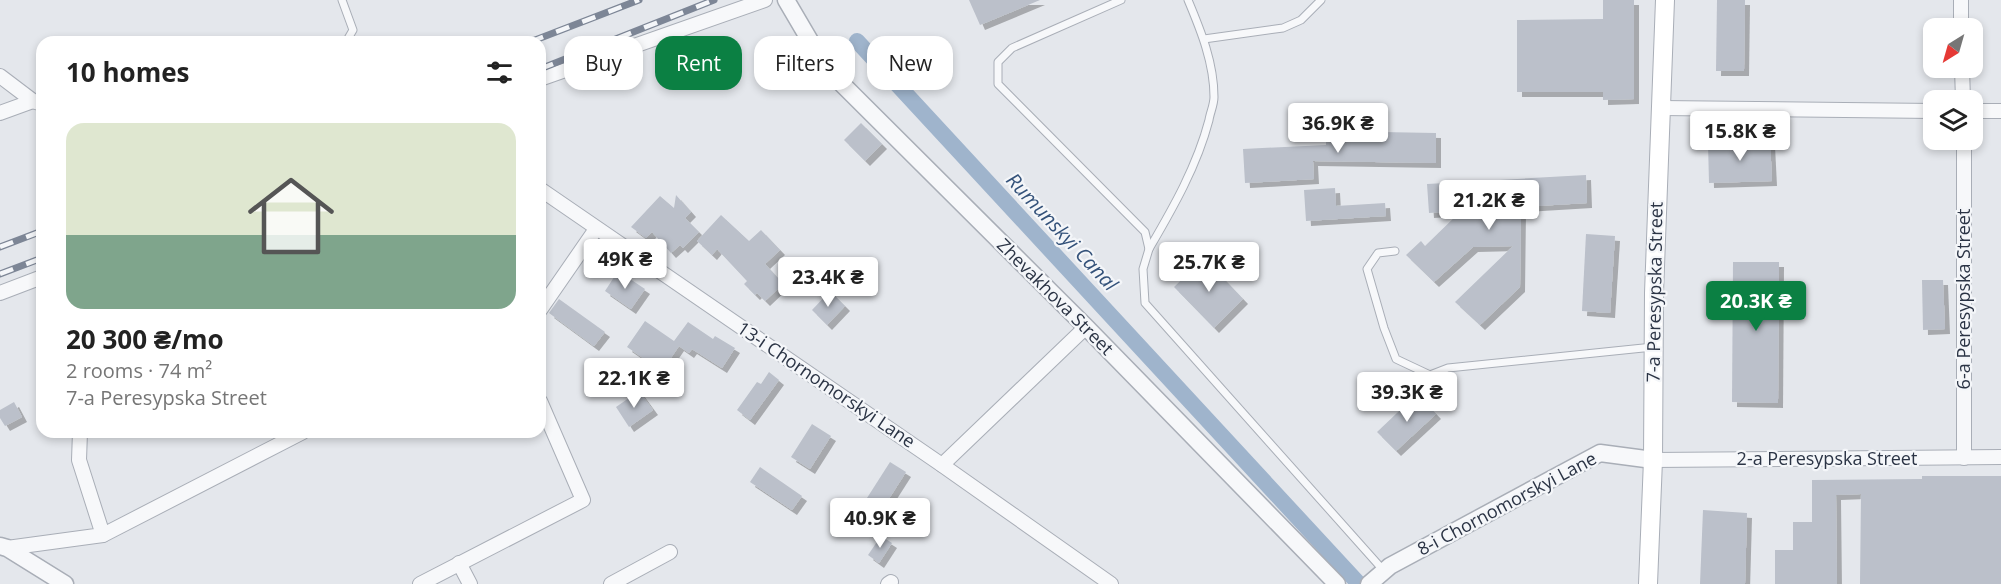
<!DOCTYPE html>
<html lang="en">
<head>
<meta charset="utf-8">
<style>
  :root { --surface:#fff; --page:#f2f2f2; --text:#222; --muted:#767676; --accent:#0b8043 }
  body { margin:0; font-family:"Open Sans",sans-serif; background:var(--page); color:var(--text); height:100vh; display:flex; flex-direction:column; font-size:22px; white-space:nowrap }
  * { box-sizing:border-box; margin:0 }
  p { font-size:20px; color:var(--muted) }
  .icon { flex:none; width:33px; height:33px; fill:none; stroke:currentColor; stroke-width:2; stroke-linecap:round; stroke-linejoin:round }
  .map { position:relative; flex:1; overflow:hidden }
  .sheet { position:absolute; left:36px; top:36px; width:510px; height:402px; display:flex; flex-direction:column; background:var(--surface); border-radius:18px; box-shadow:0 3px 9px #0003 }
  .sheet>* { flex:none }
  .top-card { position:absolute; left:564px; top:36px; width:570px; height:54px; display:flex; gap:12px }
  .needle { width:39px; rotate:217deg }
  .fabs { position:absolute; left:1923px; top:18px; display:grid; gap:12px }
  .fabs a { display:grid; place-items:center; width:60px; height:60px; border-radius:12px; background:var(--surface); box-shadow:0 3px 9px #0003; font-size:30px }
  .price { position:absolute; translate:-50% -51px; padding:0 14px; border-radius:6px; background:#fff; color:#222; font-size:20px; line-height:39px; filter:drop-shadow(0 2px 3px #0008) }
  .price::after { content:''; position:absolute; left:50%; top:36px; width:18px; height:14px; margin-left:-9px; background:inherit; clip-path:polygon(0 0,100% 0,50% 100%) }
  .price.current { background:var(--accent); color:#fff }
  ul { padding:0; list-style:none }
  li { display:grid; align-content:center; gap:12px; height:318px; padding:0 30px }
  li span { display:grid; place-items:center; height:186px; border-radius:18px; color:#555 }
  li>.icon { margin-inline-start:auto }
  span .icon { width:108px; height:108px; fill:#fffc; stroke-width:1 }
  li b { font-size:26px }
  h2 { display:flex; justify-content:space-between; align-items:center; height:72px; padding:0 30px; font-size:26px }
  .pill { padding:0 21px; border-radius:18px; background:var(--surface); box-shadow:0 3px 9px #0003; font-size:21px; line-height:54px }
  .pill.current { background:var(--accent); color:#fff }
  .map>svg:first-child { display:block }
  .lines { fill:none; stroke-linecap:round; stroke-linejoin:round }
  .canal { stroke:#9fb4cc; stroke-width:16 }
  .building { fill:#bbc0ca; filter:url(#shadow) }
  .service-casing { stroke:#a9aeb7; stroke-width:9 }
  .minor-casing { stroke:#a9aeb7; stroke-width:16 }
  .tertiary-casing { stroke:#a9aeb7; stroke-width:19 }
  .secondary-casing { stroke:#a9aeb7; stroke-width:20 }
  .service { stroke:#f7f8fa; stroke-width:7 }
  .minor { stroke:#f7f8fa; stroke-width:14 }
  .tertiary { stroke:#f7f8fa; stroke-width:16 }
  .secondary { stroke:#fff; stroke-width:18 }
  .rail-casing { stroke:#7d8696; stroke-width:7 }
  .rail { stroke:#f4f6f9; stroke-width:4.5; stroke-dasharray:14; stroke-linecap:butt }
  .labels { text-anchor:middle; stroke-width:4.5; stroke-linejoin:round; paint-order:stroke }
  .street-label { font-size:18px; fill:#2b3445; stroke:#f4f6f9 }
  .water-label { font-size:20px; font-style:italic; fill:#34527a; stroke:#f4f6f9 }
</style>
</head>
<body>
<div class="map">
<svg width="2001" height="584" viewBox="0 0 2001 584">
  <defs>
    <filter id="shadow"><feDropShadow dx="5" dy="5" stdDeviation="0" flood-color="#0004"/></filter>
  </defs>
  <rect width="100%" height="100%" fill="#e4e7ec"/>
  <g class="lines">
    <path class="canal" d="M857 41 1359 584"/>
  </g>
  <g class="building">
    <path d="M969 0H1040L980 25Z"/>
    <path d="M1603 0H1634V99L1603 100V92H1517V20L1603 19Z"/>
    <path d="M1717 0H1745L1744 71H1716Z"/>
    <path d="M861 123 882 144 865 161 844 140Z"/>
    <path d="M1326 131 1436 133V163L1313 161 1314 179 1245 183 1243 149 1326 145Z"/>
    <path d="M1770 141 1772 181 1709 183 1708 143Z"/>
    <path d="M1586 175 1587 203 1521 207 1520 287 1480 325 1455 302 1513 246 1473 247 1434 282 1406 255 1421 241 1425 246 1461 211 1429 213 1427 184Z"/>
    <path d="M1335 188 1336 206 1385 203 1386 216 1306 221 1304 190Z"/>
    <path d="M676 195 691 212 685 218 699 232 683 248 680 245 671 253 652 232 646 238 631 227 660 196 674 208Z"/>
    <path d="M721 215 749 241 761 230 780 250 765 264 783 284 765 301 757 293 755 295 744 284 747 281 717 249 712 255 697 241Z"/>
    <path d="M1586 234 1615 236 1610 313 1582 311Z"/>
    <path d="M1204 258 1243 299 1214 328 1174 287Z"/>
    <path d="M1733 262H1779L1778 403 1732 402Z"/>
    <path d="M618 271 645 289 631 309 605 291Z"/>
    <path d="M1922 280H1943L1945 329 1923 330Z"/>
    <path d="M830 291 845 306 827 325 812 310Z"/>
    <path d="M559 299 605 332 594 346 549 313Z"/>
    <path d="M645 321 674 341 688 322 713 339 715 336 735 348 722 368 692 349 689 353 679 346 662 371 627 347Z"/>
    <path d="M769 372 779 380 750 420 737 410 757 382 761 384Z"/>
    <path d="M639 391 653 410 629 427 616 407Z"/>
    <path d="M1417 394 1436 414 1396 451 1377 432Z"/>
    <path d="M14 402 22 417 5 426 0 418V410Z"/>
    <path d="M812 424 831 436 810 469 791 457Z"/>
    <path d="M890 462 906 472 883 508 867 498Z"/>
    <path d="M760 467 802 496 792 510 750 482Z"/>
    <path d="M1922 476H2001V584H1860L1861 494 1836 495 1837 584H1775V550H1793V522H1812V480L1922 479Z"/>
    <path d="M1703 510 1747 513 1745 584H1700Z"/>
    <path d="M881 536 892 543 879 563 868 555Z"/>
  </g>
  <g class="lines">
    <g class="service-casing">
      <g id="service">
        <path d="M342 0 353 30 346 42"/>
        <path d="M1121 0 1012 48 998 62V84L1145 232 1149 249 1143 269 1145 303 1384 571"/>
        <path d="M1204 39 1283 28 1301 20 1321 0"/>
        <path d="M1149 249C1173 208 1197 166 1209 120 1210 113 1214 105 1214 97 1214 63 1201 31 1188 0"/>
        <path d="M1395 251 1378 253 1367 269 1384 328 1396 359 1430 375 1448 368 1653 347"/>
      </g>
    </g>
    <g class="minor-casing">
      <g id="minor">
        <path d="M1961 0V28"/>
        <path d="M1962 68 1963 100"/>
        <path d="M0 76 33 101 42 104"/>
        <path d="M540 79 765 0"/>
        <path d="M1661 108 1934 111"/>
        <path d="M1972 111H2001"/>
        <path d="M0 113 33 101"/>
        <path d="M1964 140V458"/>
        <path d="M540 189 942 465 1111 584"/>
        <path d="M0 293 42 277"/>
        <path d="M540 310 596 229"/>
        <path d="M1653 460 2001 457"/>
        <path d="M942 465 1086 327"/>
        <path d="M103 535 303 432"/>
        <path d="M7 548 103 535 79 460 80 432"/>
        <path d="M459 563 470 584"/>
        <path d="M420 584 583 500 540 401"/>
        <path d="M611 584 670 552"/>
        <path d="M888 584 891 582"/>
      </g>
    </g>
    <g class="tertiary-casing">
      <g id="tertiary">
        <path d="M786 0 816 51 832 74 1086 327 1337 584"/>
        <path d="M0 546 7 548 65 584"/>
        <path d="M1369 584 1390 566 1600 453 1653 460"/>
      </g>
    </g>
    <g class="secondary-casing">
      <path id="secondary" d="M1648 584 1653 460 1654 293 1665 0"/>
    </g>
    <use href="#service" class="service"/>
    <use href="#minor" class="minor"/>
    <use href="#tertiary" class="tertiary"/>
    <use href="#secondary" class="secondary"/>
    <g class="rail-casing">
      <g id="rail">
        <path d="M530 42 639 0"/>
        <path d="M540 69 714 0"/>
        <path d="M0 247 42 231"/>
        <path d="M0 274 42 258"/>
      </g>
    </g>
    <use href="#rail" class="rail"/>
  </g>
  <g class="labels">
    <g class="street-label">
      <text transform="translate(1655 292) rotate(-89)" y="6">7-a Peresypska Street</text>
      <text transform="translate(1055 297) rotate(45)" y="6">Zhevakhova Street</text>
      <text transform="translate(1964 299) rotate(-90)" y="6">6-a Peresypska Street</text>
      <text transform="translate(826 385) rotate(34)" y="6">13-i Chornomorskyi Lane</text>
      <text x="1827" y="465">2-a Peresypska Street</text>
      <text transform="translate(1507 504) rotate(-28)" y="6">8-i Chornomorskyi Lane</text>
    </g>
    <g class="water-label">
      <text transform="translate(1062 232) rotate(47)" y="7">Rumunskyi Canal</text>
    </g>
  </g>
</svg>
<div class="fabs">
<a><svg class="needle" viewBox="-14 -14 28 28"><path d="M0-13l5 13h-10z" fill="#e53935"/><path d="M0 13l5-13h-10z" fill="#767676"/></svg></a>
<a><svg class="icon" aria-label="layers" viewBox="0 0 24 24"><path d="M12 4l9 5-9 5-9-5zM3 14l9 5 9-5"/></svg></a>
</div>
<b class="price" style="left:1338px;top:154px">36.9K ₴</b>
<b class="price" style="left:1740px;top:162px">15.8K ₴</b>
<b class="price" style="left:1489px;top:231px">21.2K ₴</b>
<b class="price" style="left:625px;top:290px">49K ₴</b>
<b class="price" style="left:1209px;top:293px">25.7K ₴</b>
<b class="price" style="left:828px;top:308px">23.4K ₴</b>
<b class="price current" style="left:1756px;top:332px">20.3K ₴</b>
<b class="price" style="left:634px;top:409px">22.1K ₴</b>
<b class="price" style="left:1407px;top:423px">39.3K ₴</b>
<b class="price" style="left:880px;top:549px">40.9K ₴</b>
<div class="top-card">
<a class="pill">Buy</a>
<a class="pill current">Rent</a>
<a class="pill">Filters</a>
<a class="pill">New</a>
</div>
<section class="sheet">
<h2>10 homes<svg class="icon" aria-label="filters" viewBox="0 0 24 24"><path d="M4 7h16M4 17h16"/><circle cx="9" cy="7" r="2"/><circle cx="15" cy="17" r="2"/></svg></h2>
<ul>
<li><span style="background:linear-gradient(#dfe7d0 60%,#7fa58c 0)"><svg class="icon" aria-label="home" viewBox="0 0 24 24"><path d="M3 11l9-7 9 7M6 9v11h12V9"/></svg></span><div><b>20 300 ₴/mo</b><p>2 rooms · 74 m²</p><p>7-a Peresypska Street</p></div></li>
</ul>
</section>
</div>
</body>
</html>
